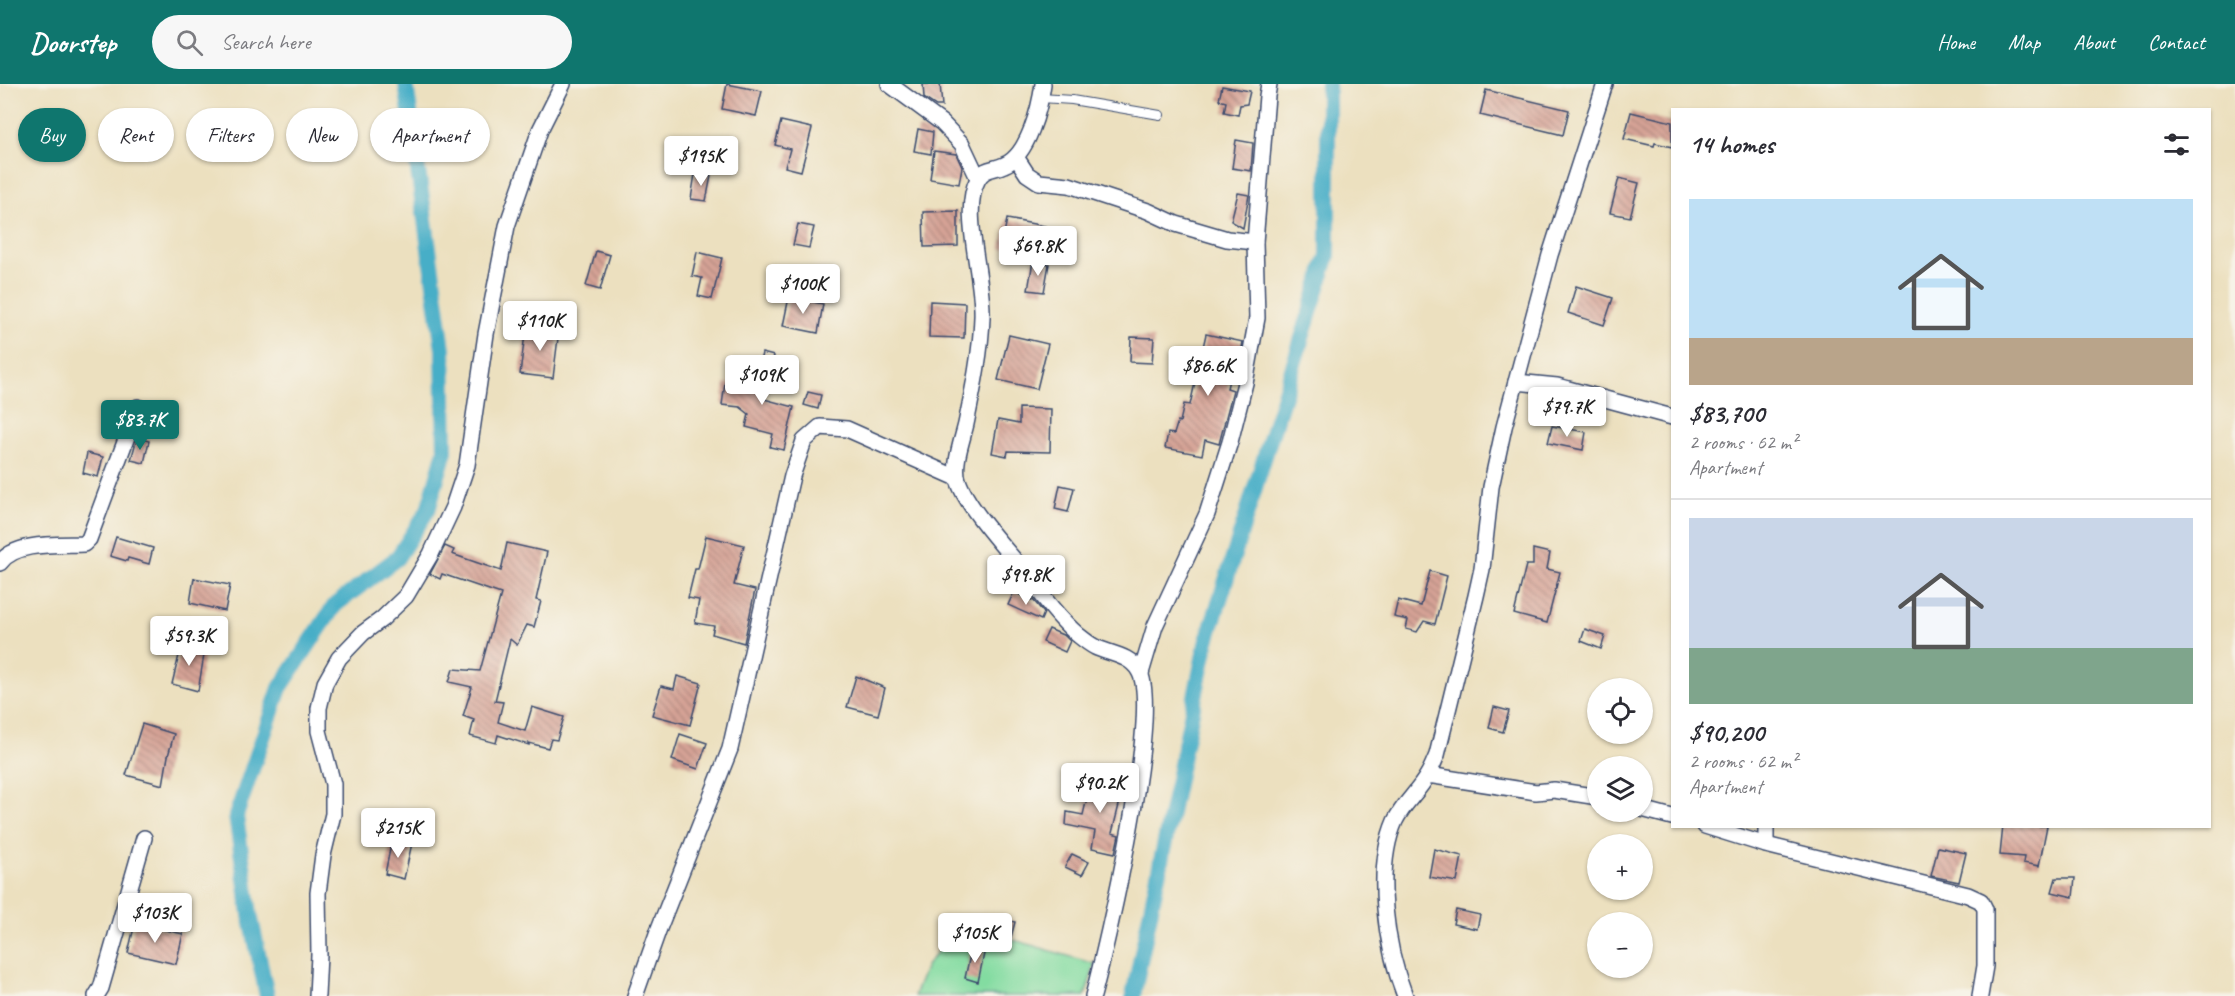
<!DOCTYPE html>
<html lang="en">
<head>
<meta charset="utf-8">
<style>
  :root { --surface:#fff; --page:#f7f7f7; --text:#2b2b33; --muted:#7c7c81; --line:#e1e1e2; --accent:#0f766e }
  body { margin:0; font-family:Caveat,sans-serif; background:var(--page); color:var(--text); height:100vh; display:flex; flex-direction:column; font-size:22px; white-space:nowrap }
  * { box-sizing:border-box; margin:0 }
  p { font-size:20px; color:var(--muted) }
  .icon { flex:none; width:33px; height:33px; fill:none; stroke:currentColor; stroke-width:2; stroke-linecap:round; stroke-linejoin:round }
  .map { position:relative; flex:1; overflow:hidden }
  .side { position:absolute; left:1671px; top:24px; width:540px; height:720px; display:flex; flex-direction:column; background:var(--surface); border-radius:0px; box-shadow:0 2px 4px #0004 }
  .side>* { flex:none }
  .hud { position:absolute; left:18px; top:24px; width:570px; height:54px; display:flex; gap:12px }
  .fabs { position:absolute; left:1587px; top:594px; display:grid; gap:12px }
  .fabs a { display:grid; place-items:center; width:66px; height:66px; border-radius:50%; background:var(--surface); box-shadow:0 2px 4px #0004; font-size:30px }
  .price { position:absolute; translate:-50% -51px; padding:0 14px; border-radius:6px; background:#fff; color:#222; font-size:20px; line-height:39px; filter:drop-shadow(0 2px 3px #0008) }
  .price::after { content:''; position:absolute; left:50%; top:36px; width:18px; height:14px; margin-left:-9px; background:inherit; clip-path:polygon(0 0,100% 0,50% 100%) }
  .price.on { background:var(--accent); color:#fff }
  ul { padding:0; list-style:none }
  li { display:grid; align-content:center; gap:12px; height:318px; padding:0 18px }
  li+li { border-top:2px solid var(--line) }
  li span { display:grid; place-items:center; height:186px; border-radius:0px; color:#555 }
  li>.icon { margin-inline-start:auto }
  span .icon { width:108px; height:108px; fill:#fffc; stroke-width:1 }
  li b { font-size:26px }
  h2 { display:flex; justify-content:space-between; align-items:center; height:72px; padding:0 18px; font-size:26px }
  .tag { padding:0 21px; border-radius:27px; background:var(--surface); box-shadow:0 2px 4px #0004; font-size:21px; line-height:54px }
  .tag.on { background:var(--accent); color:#fff }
  header { display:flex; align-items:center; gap:36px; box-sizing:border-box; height:84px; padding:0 30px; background:var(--accent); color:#fff }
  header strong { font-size:28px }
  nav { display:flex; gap:33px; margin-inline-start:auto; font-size:21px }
  .search { width:420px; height:54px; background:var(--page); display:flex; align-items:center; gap:15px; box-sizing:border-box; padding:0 21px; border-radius:33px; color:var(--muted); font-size:22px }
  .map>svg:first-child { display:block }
  .green { fill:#83dca1; stroke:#4f8680; stroke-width:1.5 }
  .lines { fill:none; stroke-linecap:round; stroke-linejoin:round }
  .canal { stroke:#47aec7; stroke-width:16 }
  .building { fill:url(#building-back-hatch) }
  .service-casing { stroke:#3a4a6d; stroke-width:10 }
  .minor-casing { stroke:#3a4a6d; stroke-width:18 }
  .service { stroke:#fff; stroke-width:8 }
  .minor { stroke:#fff; stroke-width:15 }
</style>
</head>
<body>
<header>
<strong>Doorstep</strong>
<div class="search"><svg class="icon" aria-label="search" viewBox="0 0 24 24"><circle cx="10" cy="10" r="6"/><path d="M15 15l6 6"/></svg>Search here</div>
<nav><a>Home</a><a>Map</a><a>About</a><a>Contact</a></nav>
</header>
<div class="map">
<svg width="2235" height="912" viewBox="0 0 2235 912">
  <defs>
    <pattern id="building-back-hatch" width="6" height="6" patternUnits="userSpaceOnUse" patternTransform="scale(1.5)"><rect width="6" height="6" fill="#d6a395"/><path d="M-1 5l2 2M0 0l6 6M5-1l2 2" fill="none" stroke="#ad857d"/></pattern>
  </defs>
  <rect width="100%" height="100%" fill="#f7f3e8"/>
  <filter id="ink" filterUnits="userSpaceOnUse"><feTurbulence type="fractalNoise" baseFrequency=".0167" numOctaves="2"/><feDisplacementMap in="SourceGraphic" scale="12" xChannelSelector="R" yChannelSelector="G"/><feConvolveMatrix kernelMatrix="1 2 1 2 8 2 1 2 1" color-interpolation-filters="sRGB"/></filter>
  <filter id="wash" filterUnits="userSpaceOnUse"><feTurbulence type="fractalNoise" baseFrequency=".008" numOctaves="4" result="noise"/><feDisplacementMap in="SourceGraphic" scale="24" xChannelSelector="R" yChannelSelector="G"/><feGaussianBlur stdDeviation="1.35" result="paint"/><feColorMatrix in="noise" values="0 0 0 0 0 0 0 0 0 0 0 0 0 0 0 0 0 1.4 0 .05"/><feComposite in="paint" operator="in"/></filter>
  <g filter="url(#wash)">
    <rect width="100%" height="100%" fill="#ece0bf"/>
    <path class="green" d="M960 840 1095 880 1085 912H914L926 882Z"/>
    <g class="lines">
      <g class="canal">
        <path d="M267 912 250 830 236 732 280 604 335 521 397 474 428 426 445 367 443 265 406 0"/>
        <path d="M1133 912 1206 560 1328 171V0"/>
      </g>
    </g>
    <g id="blocks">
      <g class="building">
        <path d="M727 0 762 7 756 32 722 25Z"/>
        <path d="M923 0H940L942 22H936L924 14Z"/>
        <path d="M1222 2 1250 7 1247 20 1240 21 1238 31 1224 28 1226 18 1219 16Z"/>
        <path d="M1486 6 1569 26 1563 51 1480 31Z"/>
        <path d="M1631 28 1672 38V63L1655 59 1654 62 1624 55Z"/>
        <path d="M781 37 812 44 801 87 785 83 790 65 775 61Z"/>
        <path d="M918 45 933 48 931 70 914 67Z"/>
        <path d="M1236 56 1253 59 1251 87 1232 84Z"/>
        <path d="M934 67 956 70 962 83 959 100 930 95Z"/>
        <path d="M695 90 711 92 706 117 691 115Z"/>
        <path d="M1619 94 1639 99 1630 133 1610 129Z"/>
        <path d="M1238 109 1249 111 1243 144 1231 137Z"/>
        <path d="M958 127V162L924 163 923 128Z"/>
        <path d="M1007 135 1045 142 1039 172 1001 164Z"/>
        <path d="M798 140 814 143 809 164 793 161Z"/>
        <path d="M596 167 610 171 600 206 586 202Z"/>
        <path d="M697 168 722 174 712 215 698 212 702 194 692 192Z"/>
        <path d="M1033 177 1049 180 1044 208 1028 206Z"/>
        <path d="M1576 202 1613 214 1604 241 1568 229Z"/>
        <path d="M789 213 823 220 818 249 783 242Z"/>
        <path d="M930 217 965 219 964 254 929 253Z"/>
        <path d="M526 242 559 246 553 294 520 290Z"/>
        <path d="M1206 250 1243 258 1239 280 1233 279 1227 304 1233 306 1219 360 1205 356 1202 371 1165 364 1168 349 1174 350 1178 337 1180 338 1184 320 1190 321Z"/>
        <path d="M1009 251 1048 260 1037 305 998 296Z"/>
        <path d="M1131 253 1154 254 1152 279 1130 278Z"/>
        <path d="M762 269 774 272 764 315 794 323 784 366 770 363 773 350 746 343 749 330 740 323 722 321 725 299 754 304Z"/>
        <path d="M808 308 821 311 818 325 804 321Z"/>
        <path d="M1019 324 1051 325 1050 368 1008 367 1007 372 992 369 998 336 1019 340Z"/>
        <path d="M1552 342 1586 348 1583 366 1548 359Z"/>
        <path d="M137 354 149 357 144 379 131 376Z"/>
        <path d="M87 369 103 373 98 393 83 389Z"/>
        <path d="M1060 401 1074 404 1068 428 1055 425Z"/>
        <path d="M706 452 744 461 734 501 755 506 744 559 712 550 714 542 695 539 699 516 688 514 695 485H698Z"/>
        <path d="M116 453 153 464 149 480 128 474 127 477 110 472Z"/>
        <path d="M507 459 547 468 536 516 541 517 534 543 527 541 517 561 510 555 495 617 503 618 498 638 525 647 532 623 564 633 557 656 551 655 548 664 529 659V661L498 651 496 659 470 652 474 636 463 632 472 603 449 598 453 585 480 587 501 510 442 490 440 495 430 490 445 462 454 466 452 470 501 487Z"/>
        <path d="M1533 465 1550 469 1547 485 1560 488 1547 539 1514 530 1526 481H1533Z"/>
        <path d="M1430 487 1447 492 1435 540 1424 537 1417 548 1406 545 1408 536 1394 533 1398 516 1421 522Z"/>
        <path d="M194 494 230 501 225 527 190 519Z"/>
        <path d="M1014 508 1034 517 1044 529 1041 536 1008 521Z"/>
        <path d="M1049 545 1065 552 1070 557 1065 568 1043 558Z"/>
        <path d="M1585 545 1605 552 1601 565 1581 557Z"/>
        <path d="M182 559 205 565 198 607 172 600Z"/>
        <path d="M677 592 701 599 690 641 652 631 661 602 674 605Z"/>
        <path d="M856 592 885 604 878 631 847 623Z"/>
        <path d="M1494 623 1509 627 1503 648 1489 644Z"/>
        <path d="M142 640 174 650 168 672 163 701 126 691Z"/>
        <path d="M680 650 707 659 698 685 672 676Z"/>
        <path d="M1092 693 1124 701 1112 749 1119 751 1115 769 1092 764 1095 747 1066 741 1067 728 1083 731Z"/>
        <path d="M2003 742H2047L2039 782 2023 779 2024 773 2000 771Z"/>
        <path d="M392 755 412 759 404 795 385 790Z"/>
        <path d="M1938 763 1966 769 1959 798 1931 792Z"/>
        <path d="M1434 765 1462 772 1457 798 1429 793Z"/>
        <path d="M1072 770 1089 778 1082 791 1065 783Z"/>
        <path d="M2056 794H2075L2073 813 2052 808Z"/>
        <path d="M1456 826 1480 831 1477 845 1453 840Z"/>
        <path d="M1002 835 1015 838 1011 853 999 850Z"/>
        <path d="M135 839 183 850 176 880 128 869Z"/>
        <path d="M972 862 985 865 978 898 965 894Z"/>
      </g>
    </g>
  </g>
  <g filter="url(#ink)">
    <use href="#blocks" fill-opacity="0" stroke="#3a4a6d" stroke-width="1.5"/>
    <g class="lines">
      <g class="service-casing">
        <path id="service" d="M1041 14 1072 16 1160 31"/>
      </g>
      <g class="minor-casing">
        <g id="minor">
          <path d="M889 0 942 39 962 60 978 94"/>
          <path d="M1043 0C1040 23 1028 72 1004 81 994 86 985 83 978 95 960 126 984 195 982 233 981 268 973 306 966 340 962 357 953 380 958 396 966 422 1003 462 1021 484 1039 507 1056 532 1078 551 1083 555 1089 560 1095 563 1110 570 1130 571 1139 587 1162 625 1107 860 1093 912"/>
          <path d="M1016 73 1027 90 1039 98 1069 101 1148 127 1176 140 1227 155 1255 158"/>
          <path d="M1516 298 1557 302 1672 333"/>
          <path d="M0 479C15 457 59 461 84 460L89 455 138 323"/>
          <path d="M1141 589 1155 542 1207 430 1230 358 1245 299 1257 234 1255 158 1267 12 1269 0"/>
          <path d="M1428 691 1536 708 1554 706 1598 713"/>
          <path d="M1642 725 1672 733"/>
          <path d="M1705 742 1766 761 1968 811 1981 817 1985 825V882L1980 912"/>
          <path d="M1766 742V761"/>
          <path d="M96 912 101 904 144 754"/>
          <path d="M317 912 319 871 318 809 323 771 333 730V700L319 647V624L325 599 339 574 363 549 382 535 406 512 431 470 453 423 467 381 486 250 507 142 540 46 563 0"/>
          <path d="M635 912 658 847 730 665 792 392 804 357 820 343 847 345 957 394"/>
          <path d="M1405 912C1386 864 1374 785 1395 737 1403 720 1418 708 1427 692 1431 686 1434 678 1437 671L1476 512 1482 485 1491 403 1504 343 1550 171 1605 0"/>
        </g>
      </g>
      <use href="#service" class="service"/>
      <use href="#minor" class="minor"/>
    </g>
  </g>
</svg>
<div class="fabs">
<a><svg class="icon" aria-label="locate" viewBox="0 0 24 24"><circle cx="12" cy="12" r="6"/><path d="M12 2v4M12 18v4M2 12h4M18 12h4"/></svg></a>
<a><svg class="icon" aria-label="layers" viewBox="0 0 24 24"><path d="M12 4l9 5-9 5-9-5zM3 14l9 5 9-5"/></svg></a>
<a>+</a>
<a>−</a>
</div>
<b class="price" style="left:701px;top:103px">$195K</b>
<b class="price" style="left:1038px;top:193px">$69.8K</b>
<b class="price" style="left:803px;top:231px">$100K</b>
<b class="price" style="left:540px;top:268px">$110K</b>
<b class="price" style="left:1208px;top:313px">$86.6K</b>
<b class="price" style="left:762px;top:322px">$109K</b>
<b class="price" style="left:1567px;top:354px">$79.7K</b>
<b class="price on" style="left:140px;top:367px">$83.7K</b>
<b class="price" style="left:1026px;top:522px">$99.8K</b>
<b class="price" style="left:189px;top:583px">$59.3K</b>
<b class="price" style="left:1100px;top:730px">$90.2K</b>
<b class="price" style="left:398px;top:775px">$215K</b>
<b class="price" style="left:155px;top:860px">$103K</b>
<b class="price" style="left:975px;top:880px">$105K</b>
<div class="hud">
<a class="tag on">Buy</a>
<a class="tag">Rent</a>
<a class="tag">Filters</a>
<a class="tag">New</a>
<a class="tag">Apartment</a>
</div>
<section class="side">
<h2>14 homes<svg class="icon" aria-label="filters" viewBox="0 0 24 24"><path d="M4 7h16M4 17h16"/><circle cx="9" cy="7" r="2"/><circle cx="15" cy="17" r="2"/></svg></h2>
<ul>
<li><span style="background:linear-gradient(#bfe0f5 75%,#b9a48a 0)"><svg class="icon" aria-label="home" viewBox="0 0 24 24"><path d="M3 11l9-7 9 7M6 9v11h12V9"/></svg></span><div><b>$83,700</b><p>2 rooms · 62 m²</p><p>Apartment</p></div></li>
<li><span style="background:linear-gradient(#c9d6e8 70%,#7fa58c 0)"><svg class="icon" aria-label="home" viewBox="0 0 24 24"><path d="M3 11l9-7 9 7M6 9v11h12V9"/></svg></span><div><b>$90,200</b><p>2 rooms · 62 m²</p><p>Apartment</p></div></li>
</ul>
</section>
</div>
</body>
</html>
